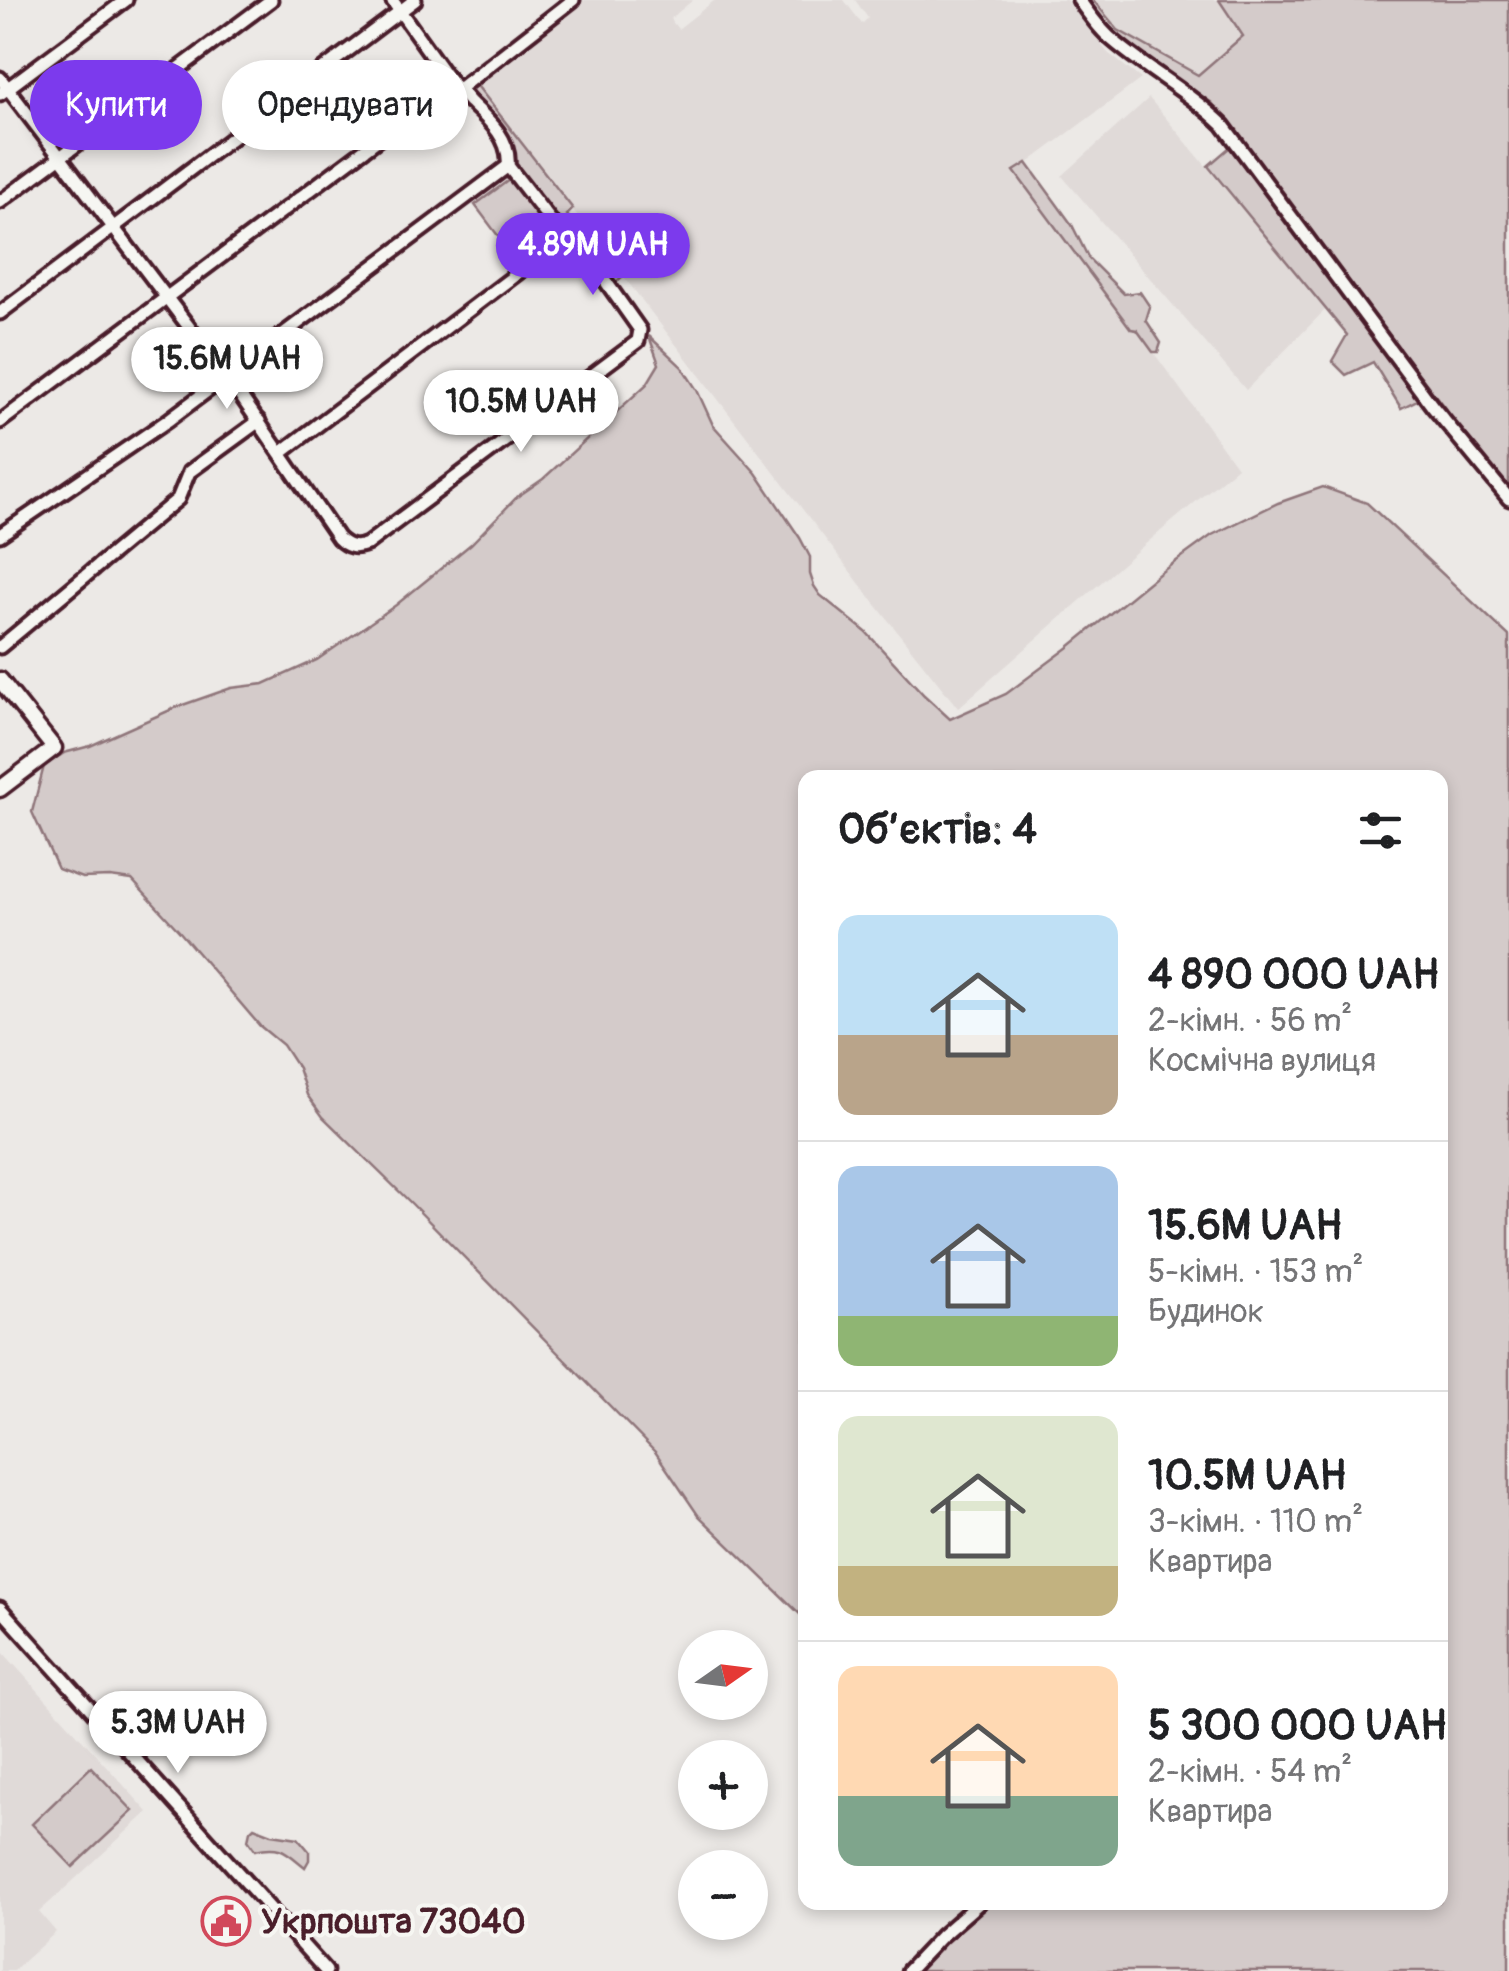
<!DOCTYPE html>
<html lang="uk">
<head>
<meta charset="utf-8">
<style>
  :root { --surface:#fff; --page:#f6f6f6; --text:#202124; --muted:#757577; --line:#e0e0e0; --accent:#7c3aed }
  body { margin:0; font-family:Pangolin,sans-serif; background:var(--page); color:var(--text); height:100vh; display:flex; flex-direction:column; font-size:38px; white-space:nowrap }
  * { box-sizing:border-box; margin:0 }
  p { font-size:32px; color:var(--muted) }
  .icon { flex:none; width:55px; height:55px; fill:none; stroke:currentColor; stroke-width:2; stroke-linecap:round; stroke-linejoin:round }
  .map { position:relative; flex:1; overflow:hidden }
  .details { position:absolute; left:798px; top:770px; width:650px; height:1140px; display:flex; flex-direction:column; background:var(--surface); border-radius:20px; box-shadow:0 5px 15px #0003 }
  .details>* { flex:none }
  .guide { position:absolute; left:30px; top:60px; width:618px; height:90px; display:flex; gap:20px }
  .needle { width:65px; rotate:76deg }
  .controls { position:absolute; left:678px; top:1630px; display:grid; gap:20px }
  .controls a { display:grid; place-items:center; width:90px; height:90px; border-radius:50%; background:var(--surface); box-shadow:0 5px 15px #0003; font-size:50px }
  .price { position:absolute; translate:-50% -85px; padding:0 22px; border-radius:35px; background:#fff; color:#222; font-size:32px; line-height:65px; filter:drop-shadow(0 2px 5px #0008) }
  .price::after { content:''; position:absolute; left:50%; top:60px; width:30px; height:22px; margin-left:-15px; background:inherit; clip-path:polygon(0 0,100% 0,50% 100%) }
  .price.active { background:var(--accent); color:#fff }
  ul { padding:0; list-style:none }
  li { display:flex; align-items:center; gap:30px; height:250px; padding:0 40px }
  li+li { border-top:2px solid var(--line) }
  li span { display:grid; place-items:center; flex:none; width:280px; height:200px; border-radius:20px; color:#555 }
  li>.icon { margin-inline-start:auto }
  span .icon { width:120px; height:120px; fill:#fffc; stroke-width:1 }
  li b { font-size:42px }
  h2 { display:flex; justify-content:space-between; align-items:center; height:120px; padding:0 40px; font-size:42px }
  .pill { padding:0 35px; border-radius:45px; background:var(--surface); box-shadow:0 5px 15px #0003; font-size:35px; line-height:90px }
  .pill.active { background:var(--accent); color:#fff }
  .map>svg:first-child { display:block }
  .built { fill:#e0dad8 }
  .green { fill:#d4cbca; stroke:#8f757a; stroke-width:2.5 }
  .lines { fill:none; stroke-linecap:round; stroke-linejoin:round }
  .minor-casing { stroke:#4a1f2b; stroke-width:19 }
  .tertiary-casing { stroke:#4a1f2b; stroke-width:21 }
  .minor { stroke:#f6f6f2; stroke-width:11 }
  .tertiary { stroke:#f6f6f2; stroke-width:14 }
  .labels { text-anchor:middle; stroke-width:8; stroke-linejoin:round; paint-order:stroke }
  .poi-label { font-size:35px; font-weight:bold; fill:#4a1f2b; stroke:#f6f6f2; text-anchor:start }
</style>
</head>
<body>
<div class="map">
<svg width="1509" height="1971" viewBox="0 0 1509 1971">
  <rect width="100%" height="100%" fill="#ece9e6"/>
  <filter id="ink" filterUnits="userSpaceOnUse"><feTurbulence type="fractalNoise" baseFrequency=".01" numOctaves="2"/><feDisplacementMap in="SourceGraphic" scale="20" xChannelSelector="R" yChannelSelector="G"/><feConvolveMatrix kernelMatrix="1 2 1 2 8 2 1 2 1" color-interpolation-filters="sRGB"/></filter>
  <g filter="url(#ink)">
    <g class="built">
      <path d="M584 0H693L670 19 678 29 715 0H844L862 24 868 18 855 0H1066L1108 53 1141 79 1020 169 1237 467 1130 557 958 708 873 601 475 83Z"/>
      <path d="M1093 0H1219L1244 36 1198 75 1118 30Z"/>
      <path d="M1149 98 1326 309 1246 390 1062 176Z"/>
      <path d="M0 1649 148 1812 39 1912 56 1932 13 1971H0Z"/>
    </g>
    <g class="green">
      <path d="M1084 0H1093L1118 30 1198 75 1243 36 1219 0H1509V492L1212 103 1120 40 1097 17Z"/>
      <path d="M475 83 573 209 567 215 577 227 586 225 624 275 614 284 564 233 514 170 511 142 492 116 471 94 470 89Z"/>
      <path d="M1230 147 1284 221 1421 398 1401 408 1373 362 1346 375 1332 361 1347 335 1208 166Z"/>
      <path d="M1027 163 1072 225 1089 259 1124 294 1140 292 1150 307 1146 320 1161 343 1158 352H1153L1137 330 1131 329 1014 171Z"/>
      <path d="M513 177 556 235 520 265 475 205Z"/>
      <path d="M649 336 682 367 697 390 713 425 756 473 800 538 810 557V574L814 586 820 595 866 632 924 695 950 719 1006 694 1069 647 1160 573 1212 535 1278 503 1323 487 1367 503 1509 636V1971H917L943 1942 986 1903 1440 1902V778H805V1619L698 1515 656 1453 412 1204 323 1117 307 1095 298 1068 283 1045 260 1026 179 931 132 880 110 877 82 878 58 869 32 812 44 766 64 753 90 746 177 707 231 688 264 684 317 660 396 605 471 544 517 497 543 479 647 384 659 364Z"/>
      <path d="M91 1767 133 1811 73 1867 32 1824Z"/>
      <path d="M254 1827 272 1834 298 1838 309 1851V1860L305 1867C285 1851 281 1844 255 1850L248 1840 250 1831Z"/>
    </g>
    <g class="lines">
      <g class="minor-casing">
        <g id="minor">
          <path d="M392 0 452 84C461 89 463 95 470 102 488 119 511 139 508 166L564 238"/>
          <path d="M1079 0C1088 13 1097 26 1109 37 1145 69 1188 91 1223 125L1433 407 1509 499"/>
          <path d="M0 78 236 389 338 538C347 547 355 549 367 544L638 341 640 330 578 242 574 238H564L281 453"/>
          <path d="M460 88 573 0"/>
          <path d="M0 94 126 0"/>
          <path d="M0 202 271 0"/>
          <path d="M0 313 415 0"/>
          <path d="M0 422 452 84"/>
          <path d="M0 535 167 421 508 166"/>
          <path d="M0 647 178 499 189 472 259 421"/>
          <path d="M0 1608 326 1971"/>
          <path d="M908 1971 941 1936 980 1902"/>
        </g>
      </g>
      <g class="tertiary-casing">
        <path id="tertiary" d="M0 680 54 748 0 789"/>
      </g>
      <use href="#minor" class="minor"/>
      <use href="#tertiary" class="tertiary"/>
    </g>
  </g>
  <defs>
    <g id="civic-ring" transform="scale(2.5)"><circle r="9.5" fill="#f6f6f2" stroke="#d1495b" stroke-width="1.5"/><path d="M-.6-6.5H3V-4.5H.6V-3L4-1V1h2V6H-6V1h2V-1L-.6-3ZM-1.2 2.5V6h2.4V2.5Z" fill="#d1495b"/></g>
  </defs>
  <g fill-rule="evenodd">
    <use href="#civic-ring" x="226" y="1921"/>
  </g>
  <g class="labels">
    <g class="poi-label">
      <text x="261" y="1933">Укрпошта 73040</text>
    </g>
  </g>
</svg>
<div class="controls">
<a><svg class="needle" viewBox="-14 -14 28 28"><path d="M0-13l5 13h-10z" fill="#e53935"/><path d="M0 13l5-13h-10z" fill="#757577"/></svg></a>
<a>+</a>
<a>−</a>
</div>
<b class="price active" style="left:593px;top:298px">4.89M UAH</b>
<b class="price" style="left:227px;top:412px">15.6M UAH</b>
<b class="price" style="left:521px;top:455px">10.5M UAH</b>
<b class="price" style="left:178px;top:1776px">5.3M UAH</b>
<div class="guide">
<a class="pill active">Купити</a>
<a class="pill">Орендувати</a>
</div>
<section class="details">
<h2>Об’єктів: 4<svg class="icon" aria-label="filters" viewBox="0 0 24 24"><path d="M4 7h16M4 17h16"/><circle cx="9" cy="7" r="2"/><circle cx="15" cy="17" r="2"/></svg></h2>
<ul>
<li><span style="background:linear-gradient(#bfe0f5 60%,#b9a48a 0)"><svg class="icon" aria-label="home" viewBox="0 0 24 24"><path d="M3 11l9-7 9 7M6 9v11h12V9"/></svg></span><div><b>4 890 000 UAH</b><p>2-кімн. · 56 m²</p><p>Космічна вулиця</p></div></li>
<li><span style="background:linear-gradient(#a9c7e8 75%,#8fb573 0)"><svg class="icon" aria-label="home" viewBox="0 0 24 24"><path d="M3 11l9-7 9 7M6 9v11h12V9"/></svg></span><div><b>15.6M UAH</b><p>5-кімн. · 153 m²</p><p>Будинок</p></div></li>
<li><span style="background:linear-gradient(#dfe7d0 75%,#c2b280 0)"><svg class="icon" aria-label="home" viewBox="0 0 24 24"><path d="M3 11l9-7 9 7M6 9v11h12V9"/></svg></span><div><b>10.5M UAH</b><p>3-кімн. · 110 m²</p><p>Квартира</p></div></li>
<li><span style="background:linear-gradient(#ffd9b3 65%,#7fa58c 0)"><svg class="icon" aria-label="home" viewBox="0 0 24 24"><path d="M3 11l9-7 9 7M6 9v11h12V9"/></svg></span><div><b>5 300 000 UAH</b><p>2-кімн. · 54 m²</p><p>Квартира</p></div></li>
</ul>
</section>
</div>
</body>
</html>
